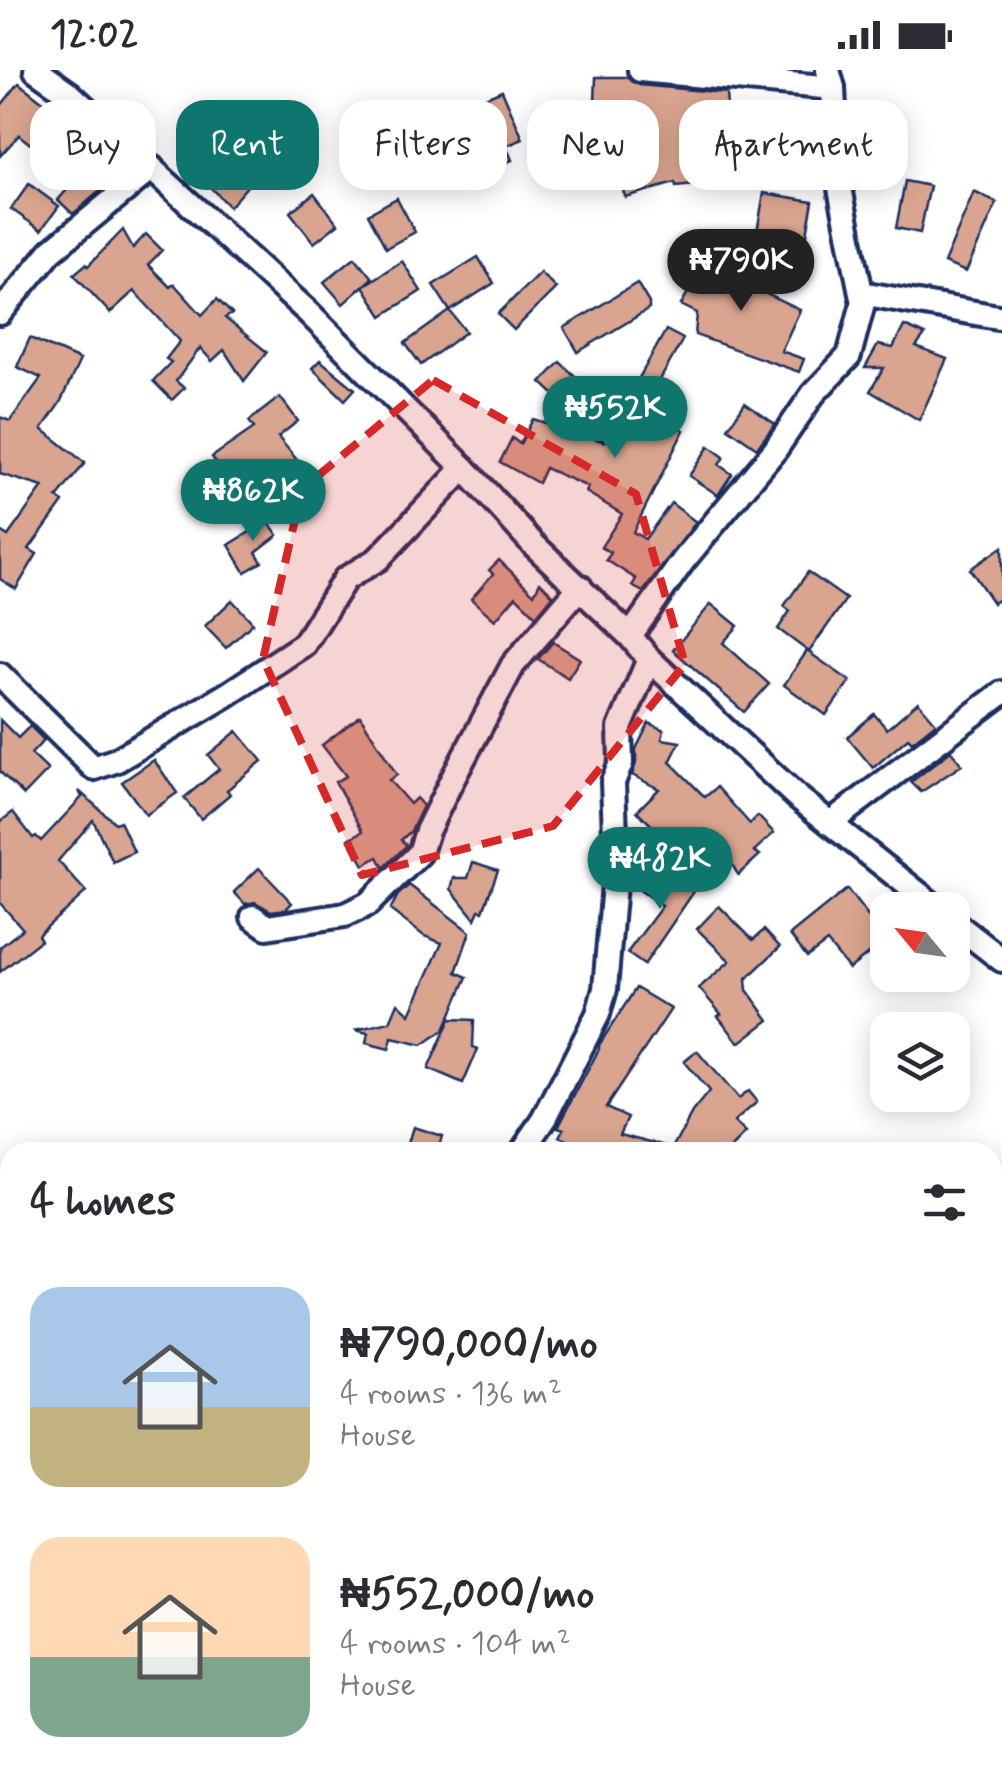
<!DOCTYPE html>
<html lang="en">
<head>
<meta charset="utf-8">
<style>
  :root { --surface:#fff; --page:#f7f7f7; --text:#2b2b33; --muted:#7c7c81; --accent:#0f766e }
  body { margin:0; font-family:Mynerve,sans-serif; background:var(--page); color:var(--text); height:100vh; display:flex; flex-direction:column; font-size:38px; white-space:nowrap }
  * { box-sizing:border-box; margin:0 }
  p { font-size:32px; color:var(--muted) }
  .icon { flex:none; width:55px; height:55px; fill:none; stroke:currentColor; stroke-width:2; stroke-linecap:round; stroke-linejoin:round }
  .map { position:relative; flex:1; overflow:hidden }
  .side { position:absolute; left:0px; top:1072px; width:1002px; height:642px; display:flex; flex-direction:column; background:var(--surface); border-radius:30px 30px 0 0; box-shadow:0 5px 25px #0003 }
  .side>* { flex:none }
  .guide { position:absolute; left:30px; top:30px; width:942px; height:90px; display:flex; gap:20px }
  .needle { width:65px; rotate:299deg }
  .buttons { position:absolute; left:870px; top:822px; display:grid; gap:20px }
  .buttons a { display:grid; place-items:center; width:100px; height:100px; border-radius:20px; background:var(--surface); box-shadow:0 5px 25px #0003; font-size:50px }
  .price { position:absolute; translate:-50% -85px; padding:0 22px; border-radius:35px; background:var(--accent); color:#fff; font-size:32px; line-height:65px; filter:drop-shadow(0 2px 5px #0008) }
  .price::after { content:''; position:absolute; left:50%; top:60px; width:30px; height:22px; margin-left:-15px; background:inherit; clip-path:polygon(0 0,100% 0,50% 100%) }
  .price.selected { background:#222; color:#fff }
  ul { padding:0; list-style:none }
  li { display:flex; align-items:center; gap:30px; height:250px; padding:0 30px }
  li span { display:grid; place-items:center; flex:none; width:280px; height:200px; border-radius:30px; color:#555 }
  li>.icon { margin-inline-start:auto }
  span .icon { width:120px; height:120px; fill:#fffc; stroke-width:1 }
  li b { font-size:42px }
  h2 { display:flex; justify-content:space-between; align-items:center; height:120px; padding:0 30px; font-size:42px }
  .tag { padding:0 35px; border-radius:30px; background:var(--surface); box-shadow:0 5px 25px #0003; font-size:35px; line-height:90px }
  .tag.selected { background:var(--accent); color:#fff }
  .status { display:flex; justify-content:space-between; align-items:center; height:70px; padding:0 50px; background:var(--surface); direction:ltr }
  .status svg { height:28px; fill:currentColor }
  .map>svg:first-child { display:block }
  .building { fill:#daa590; stroke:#1b2f5e; stroke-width:2.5 }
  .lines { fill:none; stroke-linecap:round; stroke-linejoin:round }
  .minor-casing { stroke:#1b2f5e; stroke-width:30 }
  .minor { stroke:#fff; stroke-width:22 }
  .marked { fill:#d62828; fill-opacity:0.2; stroke:#d62828; stroke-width:8; stroke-dasharray:20 12; stroke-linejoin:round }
</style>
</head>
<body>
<div class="status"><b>12:02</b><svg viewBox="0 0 49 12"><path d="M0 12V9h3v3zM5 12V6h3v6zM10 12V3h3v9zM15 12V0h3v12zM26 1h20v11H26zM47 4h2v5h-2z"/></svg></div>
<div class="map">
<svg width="1002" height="1714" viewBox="0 0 1002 1714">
  <rect width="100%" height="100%" fill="#fff"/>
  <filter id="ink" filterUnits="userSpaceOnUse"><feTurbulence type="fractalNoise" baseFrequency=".01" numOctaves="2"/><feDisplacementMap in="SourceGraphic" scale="20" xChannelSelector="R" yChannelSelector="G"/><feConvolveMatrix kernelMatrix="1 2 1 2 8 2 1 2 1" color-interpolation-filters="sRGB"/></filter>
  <g filter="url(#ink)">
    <g class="building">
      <path d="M596 7H627L639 15 726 23 727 38 685 41 695 87V115L676 117 675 113 625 127 620 108H618L609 32H595Z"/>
      <path d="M19 13 52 39 36 58 43 64 34 77 19 65 0 86V37Z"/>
      <path d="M502 20 523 69 506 76 512 90 495 97 485 75 465 77 454 52 478 42 474 32Z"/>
      <path d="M279 60 290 77 251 102 256 106 229 137 210 117 236 86Z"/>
      <path d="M783 76 784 100 734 101 733 77Z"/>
      <path d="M98 85 119 105 73 144 58 130Z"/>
      <path d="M905 111 930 116 920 163 896 158Z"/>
      <path d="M29 114 59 136 41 160 11 139Z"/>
      <path d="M974 122 997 133 966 202 944 193Z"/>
      <path d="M314 123 338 154 314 173 290 142Z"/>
      <path d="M764 123 813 131 805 175 756 167Z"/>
      <path d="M397 128 415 162 386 178 368 144Z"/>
      <path d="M123 160 133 178 146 164 162 180 148 195 170 217 174 214 202 245 217 229 232 244 225 248 267 282 244 311 224 280 212 291 200 278 176 311 184 318 172 330 153 311 171 292 166 289 180 271 134 221 110 243 74 204 86 194 88 196Z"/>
      <path d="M722 183 752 197 746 211 765 221 764 223 800 240 781 281 804 289 799 302 695 265 697 243 681 235 702 197 713 203Z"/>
      <path d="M355 187 372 208 343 234 324 212Z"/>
      <path d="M478 187 494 213 450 241 433 215Z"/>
      <path d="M402 191 421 221 382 246 363 216Z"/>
      <path d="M540 202 556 218 514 260 498 244Z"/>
      <path d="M637 213 649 233V239L578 282 564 258Z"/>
      <path d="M450 241 466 262 421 295 405 273Z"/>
      <path d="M904 256 925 265 916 277 947 289 919 350 870 321 884 298H865L878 275 893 278Z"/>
      <path d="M666 260 683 269 660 310 678 320 662 348 684 360 633 462 645 469 671 433 696 452 643 522 632 516 636 509 606 490 611 483 601 477 622 444 586 422 588 417 545 398 538 413 500 392 512 368 520 374 533 349 605 372 541 312 560 292 588 318 581 325 612 356Z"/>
      <path d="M30 268 80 290 60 333 42 359 85 393 57 428 63 432 29 479 37 484 16 519 0 509V461L8 466 43 417 0 404V347L10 351 41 308 17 297Z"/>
      <path d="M320 290 355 319 345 330 312 298Z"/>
      <path d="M280 327 298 351 278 367 307 402 288 418 289 419 253 445 212 387 254 358 249 351Z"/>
      <path d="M745 333 775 354 757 378 728 358Z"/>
      <path d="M709 376 724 387 719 395 732 404 718 425 689 406Z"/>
      <path d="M264 446 278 465 256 482 262 492 245 502 229 475 253 460 250 457Z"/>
      <path d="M1002 477V527L993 533 970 499Z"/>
      <path d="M499 490 534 524 540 512 553 525 536 546 516 526 495 550 471 529 493 504 489 500Z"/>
      <path d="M808 502 846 529 809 582 778 559 790 541 784 536Z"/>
      <path d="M232 530 253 553 226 578 205 556Z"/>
      <path d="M711 534 738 556 723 573 769 614 744 642 673 580Z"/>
      <path d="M553 572 580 589 568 608 538 589Z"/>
      <path d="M807 581 850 611 826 645 784 615Z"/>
      <path d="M918 632 936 653 912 672 908 668 873 698 847 667 874 644 887 659Z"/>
      <path d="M360 646 397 705 389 710 410 734 416 728 423 736 411 761 401 770 407 775 384 798 378 787 364 795 349 769 363 761 335 712 346 706 322 675Z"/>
      <path d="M0 650 18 668 30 656 44 670 31 684 48 700 24 725 0 702Z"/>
      <path d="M649 653 664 660 662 669 680 672 670 692 705 727 717 717 750 754 758 746 774 763 754 781 760 785 738 805 726 783 715 792 702 777 687 790 637 741 659 719 632 705 636 693V679Z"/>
      <path d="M237 661 262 691 227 720 230 724 201 749 184 728 219 699 208 685Z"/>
      <path d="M951 681 962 695 921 722 911 712Z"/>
      <path d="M154 690 177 723 146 745 122 712Z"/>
      <path d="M79 721 115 753 120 751 134 782 113 792 93 750 58 791 86 822 38 865 41 870 0 902V877L23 859 0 833V752L13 742 33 768 36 766 41 771 82 727Z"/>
      <path d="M473 792 498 800 483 841 479 840 475 849 451 819 454 808H468Z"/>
      <path d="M259 798 292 833 286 839 271 841 255 832 245 834 234 822Z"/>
      <path d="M651 800 669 812 674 805 695 820 644 895 627 883 662 836 638 819Z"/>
      <path d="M409 815 470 862 456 902 467 907 444 960 422 975 392 968 389 979 366 973 368 963 355 960 390 952 398 933 410 944 442 873 424 866 390 840 398 825Z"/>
      <path d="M847 819 886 870 849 899 827 872 807 887 790 865Z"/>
      <path d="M719 836 753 870 764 860 780 877 746 909 747 920 769 950 739 973 718 946 721 944 699 918 730 891 697 859Z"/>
      <path d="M636 918 671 939 606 1037 628 1047 620 1064 671 1077 670 1082H595L560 1067 564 1059 558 1057 599 979V975Z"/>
      <path d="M450 949 474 950 473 977 478 979 463 1014 428 999Z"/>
      <path d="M697 981 738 1029 748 1021 757 1032 734 1052 746 1064 728 1082H671L692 1043 709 1022 684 992Z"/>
      <path d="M413 1057 442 1066 437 1082H405Z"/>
    </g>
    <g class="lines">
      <g class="minor-casing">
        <g id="minor">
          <path d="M36 0 70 24 309 243 464 398 534 475 630 566 649 589 796 726 939 840"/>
          <path d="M640 0 833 18"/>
          <path d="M861 223 998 247"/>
          <path d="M0 243 51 181 152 98"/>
          <path d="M630 566 683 491 775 380 813 324 849 286 863 233 837 103 833 18 828 0"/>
          <path d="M0 605 94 698 117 690 228 624 304 574 345 509 378 489 464 398"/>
          <path d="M830 753 1002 623"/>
          <path d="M253 847 267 857 345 845 368 834 420 783 427 761 452 710 513 595 580 517"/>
          <path d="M952 851 1002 890"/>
          <path d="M522 1082 544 1050 598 944 605 919 616 791 613 712 621 693 620 658 649 589"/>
          <path d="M992 1281 1002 1275"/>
          <path d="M913 1705 929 1714"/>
          <path d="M252 1714 264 1705"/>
          <path d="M492 1714 497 1705"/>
        </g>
      </g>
      <use href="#minor" class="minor"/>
    </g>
  </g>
  <path class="marked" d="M433 310 636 424 685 594 553 756 362 805 263 589 302 419Z"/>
</svg>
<div class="buttons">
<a><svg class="needle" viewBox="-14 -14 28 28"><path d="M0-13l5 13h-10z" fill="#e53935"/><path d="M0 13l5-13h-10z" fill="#7c7c81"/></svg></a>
<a><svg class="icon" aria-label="layers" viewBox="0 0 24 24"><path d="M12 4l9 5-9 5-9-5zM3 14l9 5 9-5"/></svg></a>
</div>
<b class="price selected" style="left:741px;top:244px">₦790K</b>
<b class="price" style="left:615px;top:391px">₦552K</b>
<b class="price" style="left:253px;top:474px">₦862K</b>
<b class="price" style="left:660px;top:842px">₦482K</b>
<div class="guide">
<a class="tag">Buy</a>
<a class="tag selected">Rent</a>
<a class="tag">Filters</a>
<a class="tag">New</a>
<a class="tag">Apartment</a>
</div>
<section class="side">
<h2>4 homes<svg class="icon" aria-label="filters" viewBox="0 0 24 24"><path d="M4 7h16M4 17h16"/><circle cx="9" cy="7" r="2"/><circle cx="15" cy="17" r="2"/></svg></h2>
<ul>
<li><span style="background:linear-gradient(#a9c7e8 60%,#c2b280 0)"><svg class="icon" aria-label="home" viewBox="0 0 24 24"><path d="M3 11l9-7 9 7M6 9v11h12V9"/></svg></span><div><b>₦790,000/mo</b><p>4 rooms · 136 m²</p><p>House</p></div></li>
<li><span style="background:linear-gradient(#ffd9b3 60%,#7fa58c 0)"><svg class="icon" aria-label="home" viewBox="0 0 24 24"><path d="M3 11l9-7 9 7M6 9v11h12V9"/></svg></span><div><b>₦552,000/mo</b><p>4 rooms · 104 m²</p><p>House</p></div></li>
</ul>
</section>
</div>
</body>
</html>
